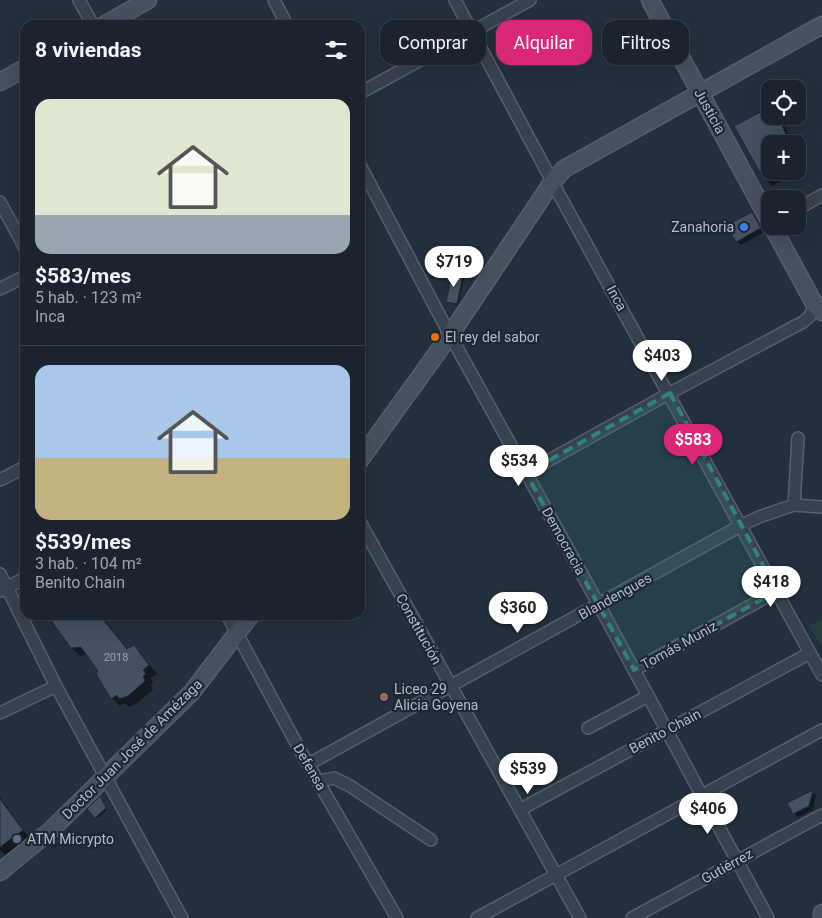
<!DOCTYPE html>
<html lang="es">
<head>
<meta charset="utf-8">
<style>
  :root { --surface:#1b232e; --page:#282f3a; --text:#f1f3f6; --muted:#a0a4aa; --line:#39404a; --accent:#db2777 }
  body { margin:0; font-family:Roboto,sans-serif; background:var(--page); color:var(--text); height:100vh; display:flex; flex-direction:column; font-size:19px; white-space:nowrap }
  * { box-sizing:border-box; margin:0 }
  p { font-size:16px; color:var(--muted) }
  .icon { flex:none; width:28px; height:28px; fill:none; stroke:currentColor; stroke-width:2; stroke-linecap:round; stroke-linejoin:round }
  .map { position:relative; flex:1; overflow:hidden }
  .panel { position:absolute; left:20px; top:20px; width:345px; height:600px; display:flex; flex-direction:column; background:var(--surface); border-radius:15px; box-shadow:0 5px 20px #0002,0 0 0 1px var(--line) }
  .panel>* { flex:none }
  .top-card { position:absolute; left:380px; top:20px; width:366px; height:45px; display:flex; gap:10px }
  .tools { position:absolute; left:761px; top:80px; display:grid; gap:10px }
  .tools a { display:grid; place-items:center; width:45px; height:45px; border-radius:10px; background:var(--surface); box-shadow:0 5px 20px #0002,0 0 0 1px var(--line); font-size:25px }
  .price { position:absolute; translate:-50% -42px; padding:0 11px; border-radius:18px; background:#fff; color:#222; font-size:16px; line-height:32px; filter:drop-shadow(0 1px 2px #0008) }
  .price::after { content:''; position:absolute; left:50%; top:30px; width:15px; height:11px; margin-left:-8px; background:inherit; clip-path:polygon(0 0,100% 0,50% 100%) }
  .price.active { background:var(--accent); color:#fff }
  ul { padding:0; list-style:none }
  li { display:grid; align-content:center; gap:10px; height:265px; padding:0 15px }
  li+li { border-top:1px solid var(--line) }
  li span { display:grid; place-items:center; height:155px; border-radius:15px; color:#555 }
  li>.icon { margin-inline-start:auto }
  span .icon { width:90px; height:90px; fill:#fffc; stroke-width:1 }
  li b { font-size:21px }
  h2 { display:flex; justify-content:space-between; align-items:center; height:60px; padding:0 15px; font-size:21px }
  .pill { padding:0 18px; border-radius:15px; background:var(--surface); box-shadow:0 5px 20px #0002,0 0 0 1px var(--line); font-size:18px; line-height:45px }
  .pill.active { background:var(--accent); color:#fff }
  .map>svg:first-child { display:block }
  .green { fill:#263c3f }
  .shadow { fill:#0007 }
  .building { fill:#455162; stroke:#1f2835 }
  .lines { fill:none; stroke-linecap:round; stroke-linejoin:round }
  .street-casing { stroke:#565f6c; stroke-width:14 }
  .secondary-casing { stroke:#565f6c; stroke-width:19 }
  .street { stroke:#38414e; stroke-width:11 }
  .secondary { stroke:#465061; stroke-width:16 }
  .marked { fill:#308480; fill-opacity:0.2; stroke:#308480; stroke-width:4; stroke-dasharray:10 6; stroke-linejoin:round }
  .shop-dot { fill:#3f7fe0; stroke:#1d2633; stroke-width:2 }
  .food-dot { fill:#e8710a; stroke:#1d2633; stroke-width:2 }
  .education-dot { fill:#8d6e63; stroke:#1d2633; stroke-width:2 }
  .service-dot { fill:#5c6f8a; stroke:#1d2633; stroke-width:2 }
  .labels { text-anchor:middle; stroke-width:4.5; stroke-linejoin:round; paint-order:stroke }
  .number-label { font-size:11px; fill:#98a1af }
  .street-label { font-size:14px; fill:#b4bcc9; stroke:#1d2633 }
  .poi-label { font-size:14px; fill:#b4bcc9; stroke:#1d2633; text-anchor:start }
</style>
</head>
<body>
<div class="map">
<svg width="822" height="918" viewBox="0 0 822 918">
  <rect width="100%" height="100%" fill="#242f3e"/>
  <path class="green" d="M822 620V648L809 625Z"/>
  <g class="shadow">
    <path d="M770 108V116H779L794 144H770V171H798V150L807 167 772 186 764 177Z"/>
    <path d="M752 213 764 232 741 245 737 241Z"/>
    <path d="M462 276 464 278 458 305 449 303 447 301Z"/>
    <path d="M67 615H100L128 650 134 646 157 674 151 678 153 682 151 685 153 690 136 704 129 707 125 703 120 706 112 698 100 671 88 655 80 656 71 647 65 620Z"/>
    <path d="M813 792 816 795 813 810 798 817 794 813Z"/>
    <path d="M0 797 30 839 7 856 0 850Z"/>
    <path d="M101 799 107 810 98 818 89 809Z"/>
  </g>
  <g class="building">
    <path d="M770 107V116H777L791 144H770V174L763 178 734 126Z"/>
    <path d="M752 212 761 228 736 242 727 225Z"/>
    <path d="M452 273 463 275 457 304 446 302Z"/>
    <path d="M66 615H99L127 649 134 645 149 665 143 670 146 674 143 676 145 681 128 696 119 699 117 695 111 699 96 674 98 671 81 647 71 648 52 622 58 617 65 619Z"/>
    <path d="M813 790 809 806 793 814 787 803Z"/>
    <path d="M100 796 106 808 95 818 87 809Z"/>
    <path d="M0 799 23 830 0 847Z"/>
  </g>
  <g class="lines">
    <g class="street-casing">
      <g id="street">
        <path d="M79 0 93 25"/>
        <path d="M274 0 287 25"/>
        <path d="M455 0 560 196 822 675"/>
        <path d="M360 93 530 0"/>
        <path d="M360 165 450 335 599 605 768 918"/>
        <path d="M0 202 25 248"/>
        <path d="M798 209 822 195"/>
        <path d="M0 289 25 276"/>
        <path d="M526 473 670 393 803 322 810 316 815 305"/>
        <path d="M0 480 25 467"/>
        <path d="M794 505 798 438"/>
        <path d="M360 522 580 918"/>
        <path d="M0 574 56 686 182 918"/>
        <path d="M0 591 25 578"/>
        <path d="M227 615 301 752 397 918"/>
        <path d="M634 670 777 591"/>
        <path d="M0 713 56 686"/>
        <path d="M588 728 648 696"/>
        <path d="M309 764 740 526 759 517 794 505 822 507"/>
        <path d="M319 781 334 778 350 786 431 840"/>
        <path d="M521 809 810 653"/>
        <path d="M477 918 822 730"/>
        <path d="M632 918 822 815"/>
      </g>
    </g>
    <g class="secondary-casing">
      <g id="secondary">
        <path d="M650 0 770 222"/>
        <path d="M104 25 148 0"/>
        <path d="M0 82 25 68"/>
        <path d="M772 226 815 305 822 312"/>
        <path d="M360 460 450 335 553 181 564 169 822 25"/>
        <path d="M0 872 50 831 192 692 251 615"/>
        <path d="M822 918V913"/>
      </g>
    </g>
    <use href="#street" class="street"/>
    <use href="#secondary" class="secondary"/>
  </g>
  <path class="marked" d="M670 393 777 591 634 670 526 473Z"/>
  <circle class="shop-dot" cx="744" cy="227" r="5"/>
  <circle class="food-dot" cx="435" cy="337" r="5"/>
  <circle class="education-dot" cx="384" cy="697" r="5"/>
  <circle class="service-dot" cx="17" cy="839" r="5"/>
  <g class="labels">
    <g class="number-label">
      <text x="116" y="661">2018</text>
    </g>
    <g class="street-label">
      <text transform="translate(710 111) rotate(61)" y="5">Justicia</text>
      <text transform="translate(617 298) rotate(61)" y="5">Inca</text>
      <text transform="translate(564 541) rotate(61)" y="5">Democracia</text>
      <text transform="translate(615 596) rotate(-29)" y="5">Blandengues</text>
      <text transform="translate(419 629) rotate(61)" y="5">Constitución</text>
      <text transform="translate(679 645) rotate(-29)" y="5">Tomás Muniz</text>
      <text transform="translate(665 731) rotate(-28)" y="5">Benito Chain</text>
      <text transform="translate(132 749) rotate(-45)" y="5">Doctor Juan José de Amézaga</text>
      <text transform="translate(310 767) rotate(60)" y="5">Defensa</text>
      <text transform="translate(727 866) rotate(-29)" y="5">Gutiérrez</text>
    </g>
    <g class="poi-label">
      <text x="734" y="232" text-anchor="end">Zanahoria</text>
      <text x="445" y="342">El rey del sabor</text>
      <text x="394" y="694">Liceo 29<tspan x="394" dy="16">Alicia Goyena</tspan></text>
      <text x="27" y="844">ATM Micrypto</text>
    </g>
  </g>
</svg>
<div class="tools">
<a><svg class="icon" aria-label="locate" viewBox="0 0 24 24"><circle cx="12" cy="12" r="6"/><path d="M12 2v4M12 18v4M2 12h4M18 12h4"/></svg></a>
<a>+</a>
<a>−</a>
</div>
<b class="price" style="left:454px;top:288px">$719</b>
<b class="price" style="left:662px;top:382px">$403</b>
<b class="price active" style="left:693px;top:466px">$583</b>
<b class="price" style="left:519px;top:487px">$534</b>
<b class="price" style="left:771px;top:608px">$418</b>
<b class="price" style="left:518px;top:634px">$360</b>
<b class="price" style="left:528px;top:795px">$539</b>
<b class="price" style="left:708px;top:835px">$406</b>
<div class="top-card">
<a class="pill">Comprar</a>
<a class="pill active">Alquilar</a>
<a class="pill">Filtros</a>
</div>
<section class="panel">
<h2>8 viviendas<svg class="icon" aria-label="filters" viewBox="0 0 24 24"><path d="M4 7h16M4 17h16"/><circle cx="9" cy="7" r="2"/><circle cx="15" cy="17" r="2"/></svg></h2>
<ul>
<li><span style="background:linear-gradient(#dfe7d0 75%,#9aa5b1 0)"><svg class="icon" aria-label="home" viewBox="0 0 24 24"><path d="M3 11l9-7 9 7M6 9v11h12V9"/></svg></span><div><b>$583/mes</b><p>5 hab. · 123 m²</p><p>Inca</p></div></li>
<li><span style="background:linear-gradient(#a9c7e8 60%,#c2b280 0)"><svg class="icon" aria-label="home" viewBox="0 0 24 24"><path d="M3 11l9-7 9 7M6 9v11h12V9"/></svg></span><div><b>$539/mes</b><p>3 hab. · 104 m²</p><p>Benito Chain</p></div></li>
</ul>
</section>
</div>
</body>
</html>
